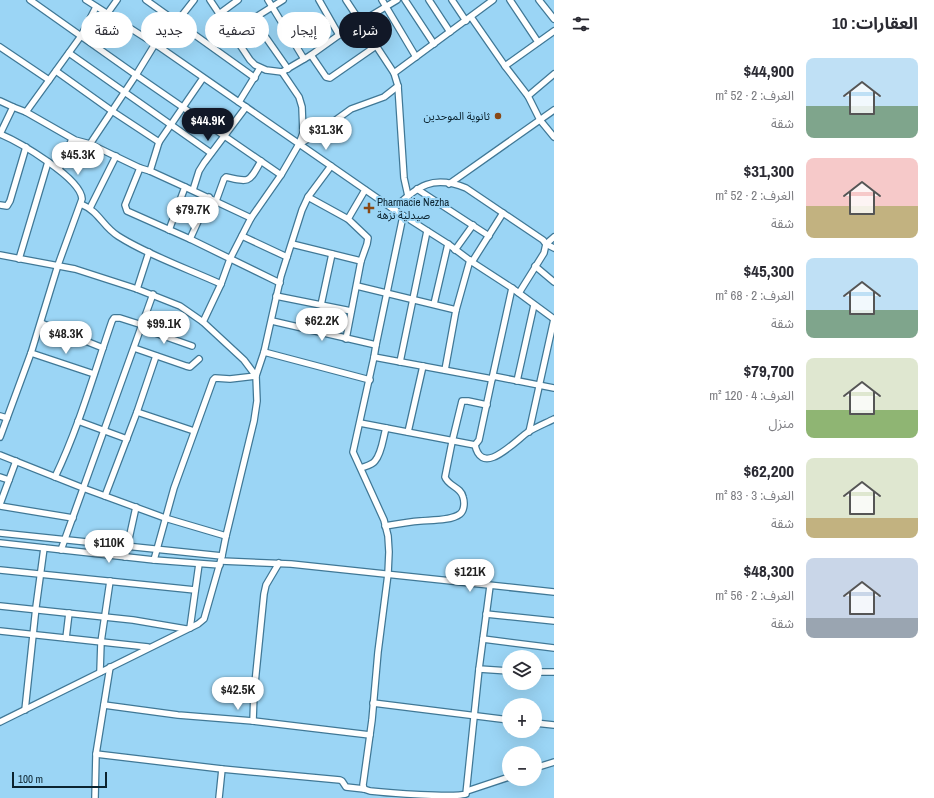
<!DOCTYPE html>
<html lang="ar">
<head>
<meta charset="utf-8">
<style>
  :root { --surface:#fff; --page:#f2f2f3; --text:#2b2b33; --muted:#7c7c81; --accent:#111827 }
  body { margin:0; font-family:"Archivo Narrow","Noto Sans Arabic",sans-serif; background:var(--page); color:var(--text); direction:rtl; height:100vh; display:flex; flex-direction:column; font-size:15px; white-space:nowrap }
  * { box-sizing:border-box; margin:0 }
  p { font-size:13px; color:var(--muted) }
  .icon { flex:none; width:22px; height:22px; fill:none; stroke:currentColor; stroke-width:2; stroke-linecap:round; stroke-linejoin:round }
  .map { position:relative; flex:1; overflow:hidden; direction:ltr }
  .details { display:flex; flex-direction:column; background:var(--surface); width:380px }
  .details>* { flex:none }
  .hud { position:absolute; left:12px; top:12px; width:380px; height:36px; direction:rtl; display:flex; gap:8px }
  .tools { position:absolute; left:502px; top:650px; display:grid; gap:8px }
  .tools a { display:grid; place-items:center; width:40px; height:40px; border-radius:50%; background:var(--surface); box-shadow:0 4px 16px #0002; font-size:20px }
  .scale { position:absolute; left:12px; bottom:10px; width:95px; box-sizing:border-box; padding-left:4px; border:2px solid #0b232f; border-top:0; font-size:11px; line-height:14px; white-space:nowrap; color:#0b232f; -webkit-text-stroke:3px #9bd5f5; paint-order:stroke }
  .price { position:absolute; translate:-50% -34px; padding:0 9px; border-radius:14px; background:#fff; color:#222; font-size:13px; line-height:26px; filter:drop-shadow(0 1px 2px #0008) }
  .price::after { content:''; position:absolute; left:50%; top:24px; width:12px; height:9px; margin-left:-6px; background:inherit; clip-path:polygon(0 0,100% 0,50% 100%) }
  .price.selected { background:var(--accent); color:#fff }
  ul { padding:0; list-style:none }
  li { display:flex; align-items:center; gap:12px; height:100px; padding:0 16px }
  li span { display:grid; place-items:center; flex:none; width:112px; height:80px; border-radius:8px; color:#555 }
  li>.icon { margin-inline-start:auto }
  span .icon { width:48px; height:48px; fill:#fffc; stroke-width:1 }
  li b { font-size:17px }
  h2 { display:flex; justify-content:space-between; align-items:center; height:48px; padding:0 16px; font-size:17px }
  .tag { padding:0 14px; border-radius:18px; background:var(--surface); box-shadow:0 4px 16px #0002; font-size:14px; line-height:36px }
  .tag.selected { background:var(--accent); color:#fff }
  main { display:flex; flex:1; min-height:0 }
  .map>svg:first-child { display:block }
  .lines { fill:none; stroke-linecap:round; stroke-linejoin:round }
  .street-casing { stroke:#407896; stroke-width:8 }
  .street { stroke:#fff; stroke-width:5.5 }
  .poi-dot { fill:#894814; stroke:#9bd5f5; stroke-width:1.5 }
  .labels { text-anchor:middle; stroke-width:4; stroke-linejoin:round; paint-order:stroke }
  .poi-label { font-size:11px; fill:#0b232f; stroke:#9bd5f5; text-anchor:end }
</style>
</head>
<body>
<main>
<section class="details">
<h2>العقارات: 10<svg class="icon" aria-label="filters" viewBox="0 0 24 24"><path d="M4 7h16M4 17h16"/><circle cx="9" cy="7" r="2"/><circle cx="15" cy="17" r="2"/></svg></h2>
<ul>
<li><span style="background:linear-gradient(#bfe0f5 60%,#7fa58c 0)"><svg class="icon" aria-label="home" viewBox="0 0 24 24"><path d="M3 11l9-7 9 7M6 9v11h12V9"/></svg></span><div><b>$44,900</b><p>الغرف: 2 · 52 m²</p><p>شقة</p></div></li>
<li><span style="background:linear-gradient(#f6c9c9 60%,#c2b280 0)"><svg class="icon" aria-label="home" viewBox="0 0 24 24"><path d="M3 11l9-7 9 7M6 9v11h12V9"/></svg></span><div><b>$31,300</b><p>الغرف: 2 · 52 m²</p><p>شقة</p></div></li>
<li><span style="background:linear-gradient(#bfe0f5 65%,#7fa58c 0)"><svg class="icon" aria-label="home" viewBox="0 0 24 24"><path d="M3 11l9-7 9 7M6 9v11h12V9"/></svg></span><div><b>$45,300</b><p>الغرف: 2 · 68 m²</p><p>شقة</p></div></li>
<li><span style="background:linear-gradient(#dfe7d0 65%,#8fb573 0)"><svg class="icon" aria-label="home" viewBox="0 0 24 24"><path d="M3 11l9-7 9 7M6 9v11h12V9"/></svg></span><div><b>$79,700</b><p>الغرف: 4 · 120 m²</p><p>منزل</p></div></li>
<li><span style="background:linear-gradient(#dfe7d0 75%,#c2b280 0)"><svg class="icon" aria-label="home" viewBox="0 0 24 24"><path d="M3 11l9-7 9 7M6 9v11h12V9"/></svg></span><div><b>$62,200</b><p>الغرف: 3 · 83 m²</p><p>شقة</p></div></li>
<li><span style="background:linear-gradient(#c9d6e8 75%,#9aa5b1 0)"><svg class="icon" aria-label="home" viewBox="0 0 24 24"><path d="M3 11l9-7 9 7M6 9v11h12V9"/></svg></span><div><b>$48,300</b><p>الغرف: 2 · 56 m²</p><p>شقة</p></div></li>
</ul>
</section>
<div class="map">
<svg width="554" height="798" viewBox="0 0 554 798">
  <rect width="100%" height="100%" fill="#9bd5f5"/>
  <g class="lines">
    <g class="street-casing">
      <g id="street">
        <path d="M30 0 136 75 281 175"/>
        <path d="M86 0 158 46 393 209 448 244 472 262 512 288 554 319"/>
        <path d="M146 0 255 78"/>
        <path d="M210 0 250 60 255 65 266 70 282 72 311 55 339 35 397 0"/>
        <path d="M268 0 304 59"/>
        <path d="M319 0 339 35"/>
        <path d="M346 0 394 73 398 86 404 178 408 196"/>
        <path d="M382 0 416 57"/>
        <path d="M405 0 434 44"/>
        <path d="M429 0 450 32"/>
        <path d="M452 0 466 21"/>
        <path d="M510 0 538 42"/>
        <path d="M539 0 554 19"/>
        <path d="M107 14 117 0"/>
        <path d="M219 14 238 0"/>
        <path d="M471 17 505 66 528 96 540 120 554 137"/>
        <path d="M253 19 288 69"/>
        <path d="M232 32 283 0"/>
        <path d="M155 44 136 75 90 144 140 168 150 171 185 187 251 218"/>
        <path d="M158 46 194 0"/>
        <path d="M0 47 49 80"/>
        <path d="M69 53 211 153"/>
        <path d="M311 55 326 77 330 78 376 46"/>
        <path d="M505 66 554 31"/>
        <path d="M56 71 112 111 159 142"/>
        <path d="M394 73 493 0"/>
        <path d="M528 96 554 74"/>
        <path d="M0 101 13 107"/>
        <path d="M239 102 260 68"/>
        <path d="M0 134C19 142 81 178 82 199L58 265 31 353 0 437"/>
        <path d="M0 134 13 107 26 112"/>
        <path d="M90 144 75 140 26 112 81 36 96 7"/>
        <path d="M299 144 315 135 351 109 384 97 398 86"/>
        <path d="M140 168 125 205 127 211 190 239 280 283"/>
        <path d="M59 169 72 139"/>
        <path d="M150 171 159 142 203 78"/>
        <path d="M449 184 554 110"/>
        <path d="M417 189 489 236"/>
        <path d="M193 190 199 171 204 163 246 107"/>
        <path d="M308 197 348 219 368 238 367 244 361 261 346 339"/>
        <path d="M216 201 224 179 226 177C251 183 249 182 261 161"/>
        <path d="M81 204C100 212 102 226 118 236 148 255 188 269 221 284"/>
        <path d="M0 205 7 206 10 201 26 147"/>
        <path d="M90 208 116 156"/>
        <path d="M393 209C418 187 431 174 466 188L543 240 546 244 544 253 519 293"/>
        <path d="M403 216 376 345 374 357 492 379 512 288"/>
        <path d="M348 219 365 190"/>
        <path d="M169 230 185 187"/>
        <path d="M242 236 287 257"/>
        <path d="M554 237 546 244 554 248"/>
        <path d="M190 239 209 197"/>
        <path d="M292 244 361 261"/>
        <path d="M455 250 473 225"/>
        <path d="M0 255 75 269 137 289 180 306 203 322 244 360 256 376 257 401 254 421 226 536 222 556 204 619 198 624 0 722"/>
        <path d="M19 259 48 162"/>
        <path d="M472 262 503 213"/>
        <path d="M535 266 554 282"/>
        <path d="M357 286 456 310"/>
        <path d="M137 289 149 252"/>
        <path d="M276 296 351 311"/>
        <path d="M434 304 448 244"/>
        <path d="M321 305 332 254"/>
        <path d="M272 321 376 345"/>
        <path d="M203 322 221 284 230 259 251 218 281 175 299 144 303 133 302 107 299 97 282 72"/>
        <path d="M41 323 103 348"/>
        <path d="M141 328 192 346"/>
        <path d="M134 348 186 366 190 367 199 359"/>
        <path d="M264 352 370 380"/>
        <path d="M31 353 94 374"/>
        <path d="M374 357 353 452 384 520 388 536 389 552 388 574 378 652 372 720 363 785 364 789 370 791C388 793 454 798 466 794L479 669 490 586"/>
        <path d="M400 362 427 231"/>
        <path d="M445 370 456 310 470 260"/>
        <path d="M493 376 554 388"/>
        <path d="M517 381 534 305"/>
        <path d="M137 412 194 431"/>
        <path d="M0 416 7 418"/>
        <path d="M78 421 127 439"/>
        <path d="M360 423 475 445 479 440 492 379"/>
        <path d="M408 432 423 366"/>
        <path d="M529 432 554 319"/>
        <path d="M475 445C482 478 515 441 528 432 536 427 546 423 554 419"/>
        <path d="M0 455 83 488 165 518 226 536"/>
        <path d="M361 468C366 466 372 465 375 461 382 453 383 438 386 428"/>
        <path d="M0 477 9 480"/>
        <path d="M55 477C79 427 94 373 112 321L114 318H120L142 325"/>
        <path d="M105 496 137 412 156 356"/>
        <path d="M0 504 16 461"/>
        <path d="M0 506 73 518"/>
        <path d="M385 526C397 524 408 522 420 521 430 520 451 521 460 514 464 511 465 503 463 497 461 487 448 486 445 477L452 442 462 401H468L487 405"/>
        <path d="M0 533 222 556"/>
        <path d="M0 543 154 560 220 565"/>
        <path d="M61 550 153 294"/>
        <path d="M125 557 136 507"/>
        <path d="M154 560 174 488 213 380 215 378 230 379 256 376 264 352 281 276 302 210 308 197 331 166"/>
        <path d="M221 561 291 564 554 592"/>
        <path d="M0 570 195 590"/>
        <path d="M0 606 133 620 186 629"/>
        <path d="M486 614 554 621"/>
        <path d="M190 628 199 564"/>
        <path d="M0 631 148 647"/>
        <path d="M66 638 69 613"/>
        <path d="M483 639 554 648"/>
        <path d="M479 669 509 671"/>
        <path d="M100 672 101 642 110 581"/>
        <path d="M535 672H554"/>
        <path d="M373 703 509 720"/>
        <path d="M104 705 178 715 253 721 370 735"/>
        <path d="M25 710 36 607 44 548"/>
        <path d="M253 721 254 693 264 594 266 585 279 563"/>
        <path d="M535 723 554 725"/>
        <path d="M96 754 222 769 340 780 342 781 346 787 364 789"/>
        <path d="M535 768 554 762"/>
        <path d="M467 791 509 777"/>
        <path d="M95 798 96 754 110 667"/>
        <path d="M219 798 222 769"/>
      </g>
    </g>
    <use href="#street" class="street"/>
  </g>
  <g class="poi-dot">
    <circle cx="498" cy="116" r="4"/>
    <path d="M367 202h4v4h4v4h-4v4h-4v-4h-4v-4h4z"/>
  </g>
  <g class="labels">
    <g class="poi-label">
      <text x="490" y="120">ثانوية الموحدين</text>
      <text x="377" y="206" text-anchor="start">Pharmacie Nezha<tspan x="377" dy="13">صيدلية نزهة</tspan></text>
    </g>
  </g>
</svg>
<div class="tools">
<a><svg class="icon" aria-label="layers" viewBox="0 0 24 24"><path d="M12 4l9 5-9 5-9-5zM3 14l9 5 9-5"/></svg></a>
<a>+</a>
<a>−</a>
</div>
<div class="scale">100 m</div>
<b class="price selected" style="left:208px;top:142px">$44.9K</b>
<b class="price" style="left:326px;top:151px">$31.3K</b>
<b class="price" style="left:78px;top:176px">$45.3K</b>
<b class="price" style="left:193px;top:231px">$79.7K</b>
<b class="price" style="left:322px;top:342px">$62.2K</b>
<b class="price" style="left:164px;top:345px">$99.1K</b>
<b class="price" style="left:66px;top:355px">$48.3K</b>
<b class="price" style="left:109px;top:564px">$110K</b>
<b class="price" style="left:470px;top:593px">$121K</b>
<b class="price" style="left:238px;top:711px">$42.5K</b>
<div class="hud">
<a class="tag selected">شراء</a>
<a class="tag">إيجار</a>
<a class="tag">تصفية</a>
<a class="tag">جديد</a>
<a class="tag">شقة</a>
</div>
</div>
</main>
</body>
</html>
